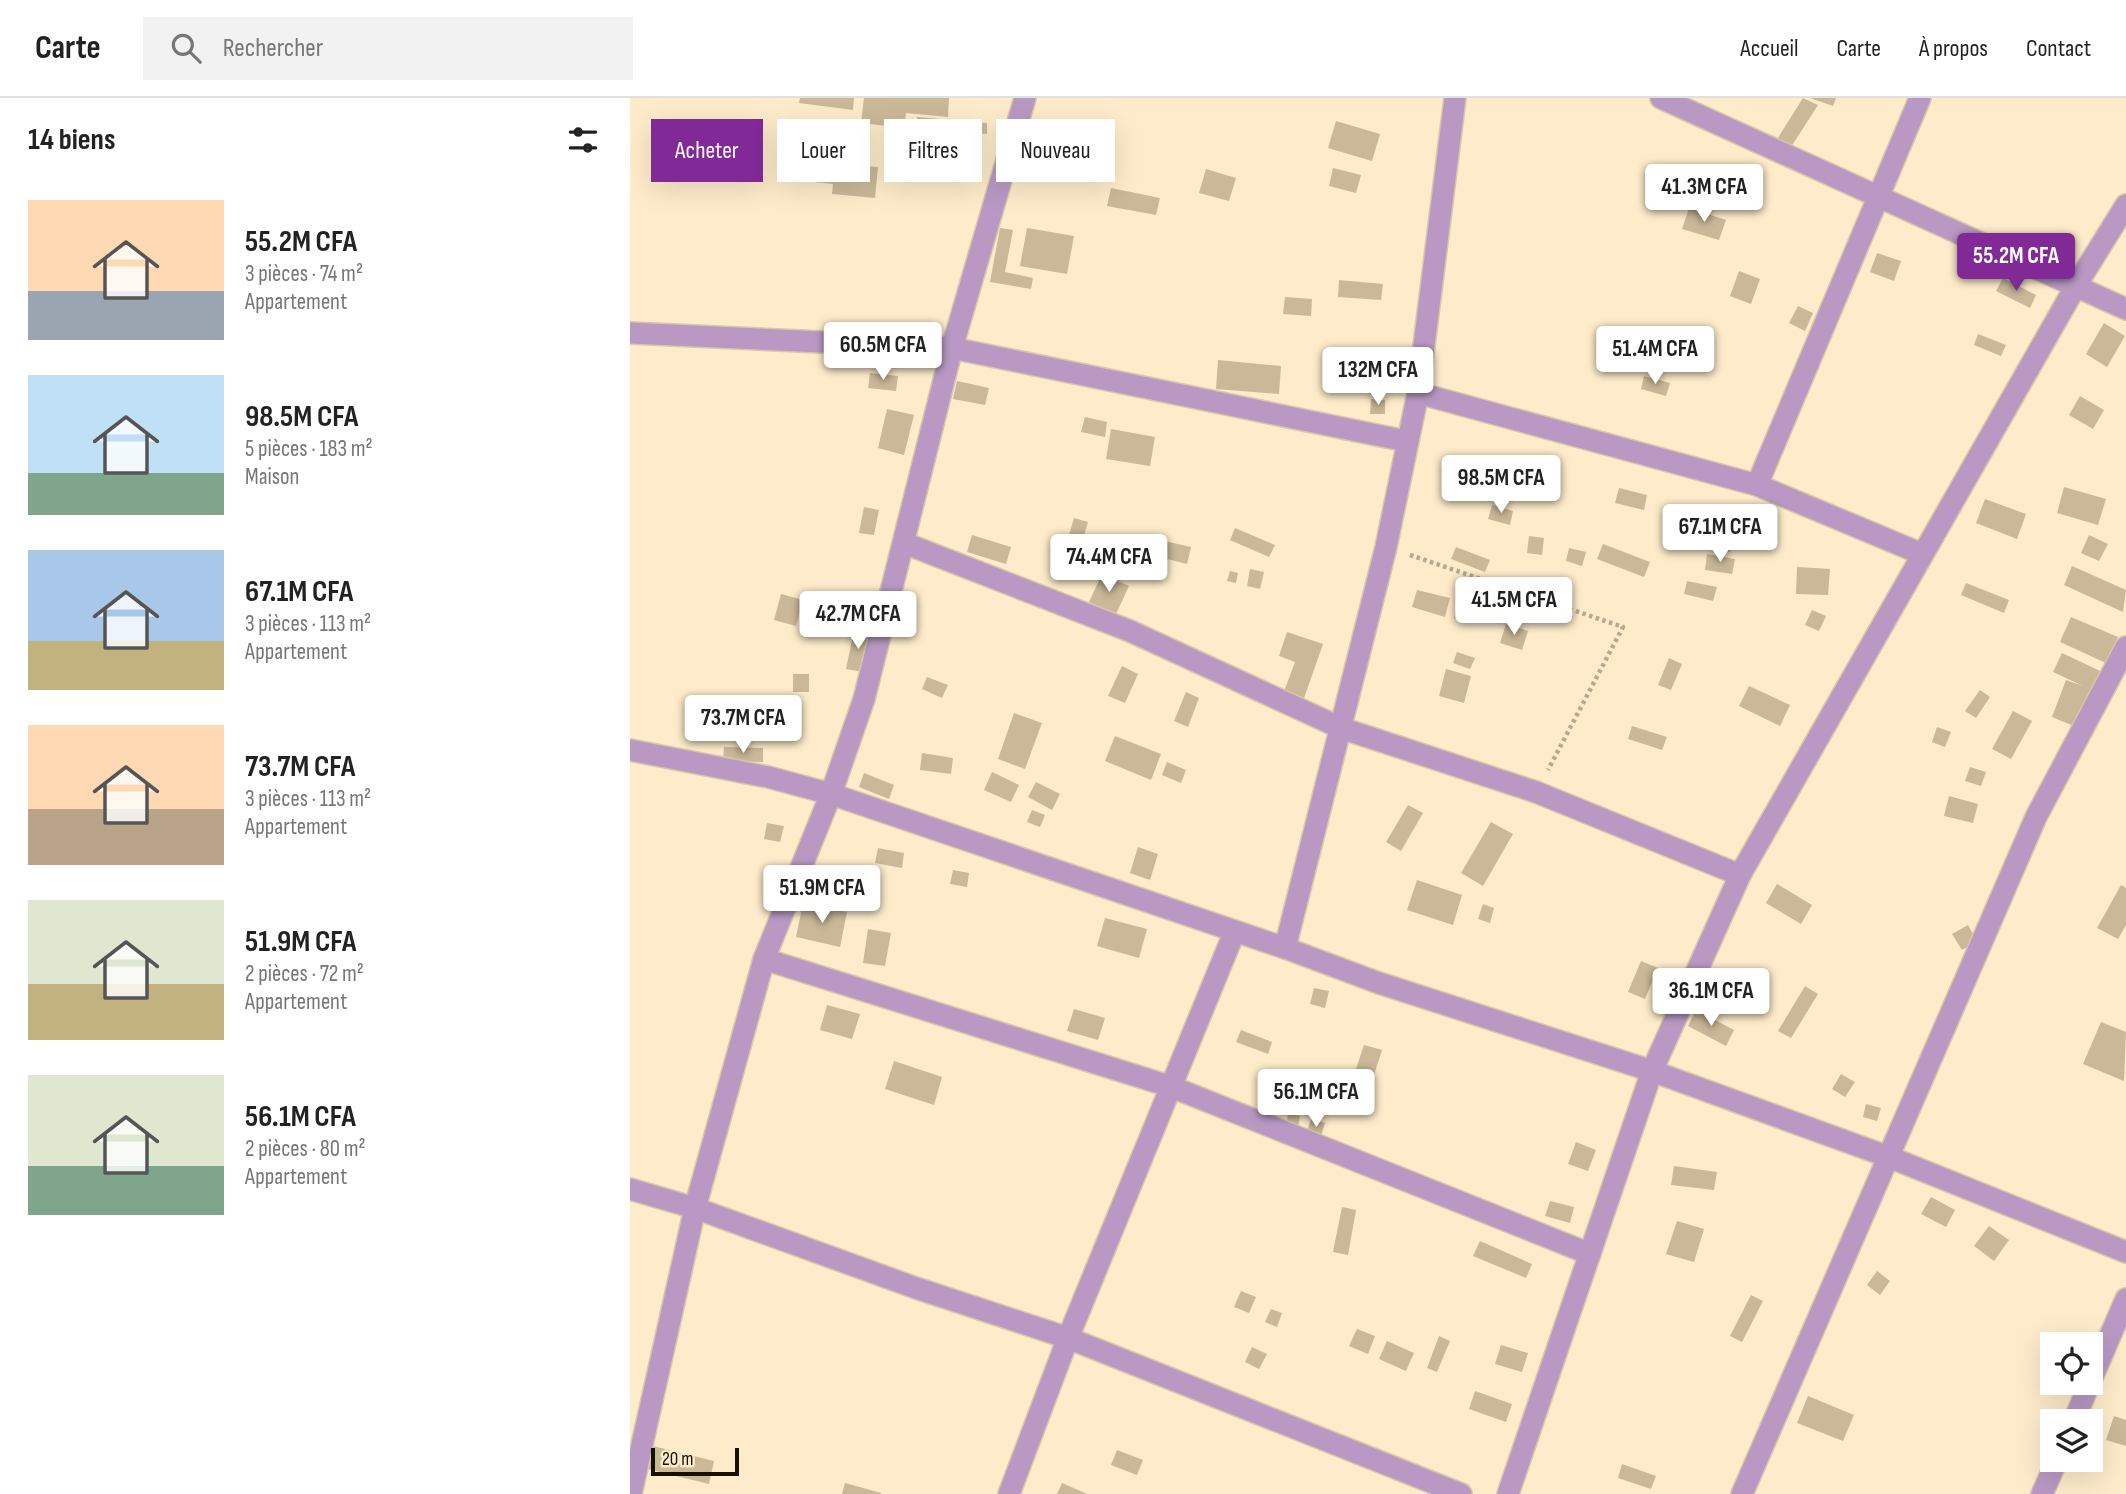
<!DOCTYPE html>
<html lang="fr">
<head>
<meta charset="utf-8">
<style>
  :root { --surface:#fff; --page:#f2f2f2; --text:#222; --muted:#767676; --line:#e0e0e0; --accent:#802997 }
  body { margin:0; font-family:"Sofia Sans Condensed",sans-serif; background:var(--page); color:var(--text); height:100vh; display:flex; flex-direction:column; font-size:26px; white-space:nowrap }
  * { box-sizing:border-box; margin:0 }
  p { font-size:23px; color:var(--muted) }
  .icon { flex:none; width:38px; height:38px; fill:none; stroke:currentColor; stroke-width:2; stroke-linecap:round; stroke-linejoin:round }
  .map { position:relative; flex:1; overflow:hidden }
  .details { display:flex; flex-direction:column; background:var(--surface); width:630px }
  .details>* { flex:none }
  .banner { position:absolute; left:21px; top:21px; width:665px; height:63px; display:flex; gap:14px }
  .fabs { position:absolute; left:1410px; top:1234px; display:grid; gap:14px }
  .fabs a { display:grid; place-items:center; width:63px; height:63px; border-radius:0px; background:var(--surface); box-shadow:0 7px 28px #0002; font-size:35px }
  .scale { position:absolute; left:21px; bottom:18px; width:88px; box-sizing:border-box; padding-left:7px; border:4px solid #161005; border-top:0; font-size:19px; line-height:24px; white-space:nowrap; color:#161005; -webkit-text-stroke:5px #fdebca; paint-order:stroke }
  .price { position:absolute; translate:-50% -60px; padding:0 16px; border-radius:7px; background:#fff; color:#222; font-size:23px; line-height:46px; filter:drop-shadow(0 2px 4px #0008) }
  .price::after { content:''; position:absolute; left:50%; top:42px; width:21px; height:16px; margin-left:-10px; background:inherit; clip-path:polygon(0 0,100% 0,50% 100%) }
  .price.on { background:var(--accent); color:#fff }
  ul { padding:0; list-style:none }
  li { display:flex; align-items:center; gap:21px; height:175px; padding:0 28px }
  li span { display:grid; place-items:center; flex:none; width:196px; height:140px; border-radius:0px; color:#555 }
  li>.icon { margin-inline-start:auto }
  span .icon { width:84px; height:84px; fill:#fffc; stroke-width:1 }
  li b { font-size:30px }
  h2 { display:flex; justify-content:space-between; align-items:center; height:84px; padding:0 28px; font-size:30px }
  .chip { padding:0 24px; border-radius:0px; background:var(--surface); box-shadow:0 7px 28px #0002; font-size:24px; line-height:63px }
  .chip.on { background:var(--accent); color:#fff }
  header { display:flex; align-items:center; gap:42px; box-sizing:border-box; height:98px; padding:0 35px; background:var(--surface); border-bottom:2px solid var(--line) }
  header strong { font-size:33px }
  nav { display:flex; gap:38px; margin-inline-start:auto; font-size:24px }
  .search { width:490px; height:63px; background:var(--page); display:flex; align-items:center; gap:18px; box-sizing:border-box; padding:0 24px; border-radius:0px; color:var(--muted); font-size:26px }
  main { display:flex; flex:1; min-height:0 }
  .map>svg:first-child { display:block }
  .building { fill:#cab898 }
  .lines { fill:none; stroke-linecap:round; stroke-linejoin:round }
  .street-casing { stroke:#d8c8aa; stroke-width:24 }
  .path { stroke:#b7a98e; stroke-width:4.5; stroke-dasharray:3.5 3.5; stroke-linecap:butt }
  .street { stroke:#b999c4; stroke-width:21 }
</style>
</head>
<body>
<header>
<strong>Carte</strong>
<div class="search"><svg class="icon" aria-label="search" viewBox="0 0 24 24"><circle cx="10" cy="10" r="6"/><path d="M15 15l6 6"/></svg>Rechercher</div>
<nav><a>Accueil</a><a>Carte</a><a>À propos</a><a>Contact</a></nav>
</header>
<main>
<section class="details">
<h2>14 biens<svg class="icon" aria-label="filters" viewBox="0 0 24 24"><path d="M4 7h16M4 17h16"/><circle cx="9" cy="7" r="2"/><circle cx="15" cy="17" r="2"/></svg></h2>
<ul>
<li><span style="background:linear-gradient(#ffd9b3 65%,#9aa5b1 0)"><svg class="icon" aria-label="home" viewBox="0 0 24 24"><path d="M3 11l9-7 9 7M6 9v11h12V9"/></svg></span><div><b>55.2M CFA</b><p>3 pièces · 74 m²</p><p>Appartement</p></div></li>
<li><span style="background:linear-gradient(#bfe0f5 70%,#7fa58c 0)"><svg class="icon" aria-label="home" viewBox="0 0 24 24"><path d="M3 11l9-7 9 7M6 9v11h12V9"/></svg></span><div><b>98.5M CFA</b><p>5 pièces · 183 m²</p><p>Maison</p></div></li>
<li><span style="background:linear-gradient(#a9c7e8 65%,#c2b280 0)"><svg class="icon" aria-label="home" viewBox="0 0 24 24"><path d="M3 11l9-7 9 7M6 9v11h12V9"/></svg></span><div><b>67.1M CFA</b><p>3 pièces · 113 m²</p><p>Appartement</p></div></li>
<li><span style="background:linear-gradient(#ffd9b3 60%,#b9a48a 0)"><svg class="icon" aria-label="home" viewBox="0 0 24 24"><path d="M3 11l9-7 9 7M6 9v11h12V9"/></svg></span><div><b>73.7M CFA</b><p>3 pièces · 113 m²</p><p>Appartement</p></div></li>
<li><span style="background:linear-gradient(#dfe7d0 60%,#c2b280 0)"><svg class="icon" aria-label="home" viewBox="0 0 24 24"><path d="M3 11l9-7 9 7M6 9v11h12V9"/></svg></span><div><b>51.9M CFA</b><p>2 pièces · 72 m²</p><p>Appartement</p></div></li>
<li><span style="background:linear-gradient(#dfe7d0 65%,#7fa58c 0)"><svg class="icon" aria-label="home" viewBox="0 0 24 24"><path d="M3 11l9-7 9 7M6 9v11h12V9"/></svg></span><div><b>56.1M CFA</b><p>2 pièces · 80 m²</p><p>Appartement</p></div></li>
</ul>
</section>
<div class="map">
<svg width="1496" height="1396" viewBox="0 0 1496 1396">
  <rect width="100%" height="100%" fill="#fdebca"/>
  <g class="building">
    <path d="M170 0H224L223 12 169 5Z"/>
    <path d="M234 0H319L318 19 276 15 274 30 231 25Z"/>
    <path d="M1173 0 1188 7 1159 52 1146 43Z"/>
    <path d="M1180 0H1206L1203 8Z"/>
    <path d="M287 19 357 25V36L287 31Z"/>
    <path d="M706 23 750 36 742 63 698 50Z"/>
    <path d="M182 51 203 52V63L181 62Z"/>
    <path d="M205 66 248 69 245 100 202 96 203 86 184 84 185 70 204 72Z"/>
    <path d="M703 70 731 77 726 95 699 88Z"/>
    <path d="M576 71 606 80 599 103 569 95Z"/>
    <path d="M1096 77 1119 89 1110 105 1088 93Z"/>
    <path d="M481 90 530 100 526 117 477 108Z"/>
    <path d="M1059 110 1096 122 1089 142 1052 131Z"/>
    <path d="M370 130 383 132 375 174 403 180 401 191 360 184Z"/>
    <path d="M397 130 444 138 437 176 390 168Z"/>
    <path d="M1247 155 1271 163 1264 183 1240 174Z"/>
    <path d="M1109 173 1130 181 1121 206 1100 198Z"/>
    <path d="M1373 180 1406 197 1400 210 1366 193Z"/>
    <path d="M709 182 753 186 751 202 708 199Z"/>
    <path d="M655 199 682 201 681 218 653 216Z"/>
    <path d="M1168 208 1183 215 1175 233 1159 225Z"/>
    <path d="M1474 225 1495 238 1477 269 1456 256Z"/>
    <path d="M1348 236 1376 247 1371 258 1344 247Z"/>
    <path d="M721 255 751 256 750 287H719Z"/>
    <path d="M588 262 651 268 649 296 586 291Z"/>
    <path d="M240 275 268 278 266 293 238 290Z"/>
    <path d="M1014 278 1040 285 1036 298 1011 291Z"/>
    <path d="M327 283 359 290 355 307 323 301Z"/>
    <path d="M1450 298 1474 312 1463 331 1439 317Z"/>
    <path d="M741 301 755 302V316H740Z"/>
    <path d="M257 311 284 317 274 357 248 350Z"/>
    <path d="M455 319 477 324 475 339 451 334Z"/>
    <path d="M481 331 525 339 520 368 476 361Z"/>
    <path d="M851 360 872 364 867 390 846 387Z"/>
    <path d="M1434 389 1476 401 1468 427 1427 415Z"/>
    <path d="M989 390 1017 397 1014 412 985 405Z"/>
    <path d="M1355 401 1396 416 1387 441 1346 425Z"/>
    <path d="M862 407 883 413 880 427 858 421Z"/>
    <path d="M234 409 249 412 244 437 229 435Z"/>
    <path d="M1083 416 1108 421 1106 435 1080 430Z"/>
    <path d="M444 420 458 424 450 451 436 447Z"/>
    <path d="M605 430 645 447 639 459 600 442Z"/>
    <path d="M342 437 381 449 376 466 337 454Z"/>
    <path d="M1081 437 1102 440 1100 454 1078 451Z"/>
    <path d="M1459 437 1478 446 1469 463 1451 455Z"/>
    <path d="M899 438 914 440 912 457 897 455Z"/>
    <path d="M530 442 561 449 557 466 525 458Z"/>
    <path d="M973 446 1020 464 1014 479 967 461Z"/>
    <path d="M826 449 860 462 855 474 821 461Z"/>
    <path d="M939 450 956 454 952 468 936 463Z"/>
    <path d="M501 452 517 462 506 480 489 470Z"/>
    <path d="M1077 456 1105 461 1102 476 1075 472Z"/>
    <path d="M1442 468 1496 492 1493 514 1434 487Z"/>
    <path d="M1167 469 1200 471 1198 497 1166 496Z"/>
    <path d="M620 471 634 474 630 491 617 488Z"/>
    <path d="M600 473 608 475 606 485 597 483Z"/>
    <path d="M472 476 499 488 486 516 459 504Z"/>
    <path d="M1057 483 1087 489 1083 503 1054 496Z"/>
    <path d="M1336 485 1379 502 1374 515 1331 497Z"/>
    <path d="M787 492 820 500 815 519 782 509Z"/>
    <path d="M151 496 173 502 166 528 144 522Z"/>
    <path d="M829 505 846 510 842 525 824 520Z"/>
    <path d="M1182 512 1196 518 1189 533 1175 527Z"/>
    <path d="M1441 519 1488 539 1476 565 1430 544Z"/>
    <path d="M876 526 898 533 892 552 870 545Z"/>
    <path d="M224 532 240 535 233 574 216 571Z"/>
    <path d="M657 534 693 546 672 606 652 599 665 564 649 558Z"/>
    <path d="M827 554 845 560 840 571 823 565Z"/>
    <path d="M1432 555 1470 573 1446 629 1422 619 1436 582 1453 588 1423 574Z"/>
    <path d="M1039 560 1052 566 1041 592 1028 587Z"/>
    <path d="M492 568 508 576 495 605 478 598Z"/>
    <path d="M816 571 841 578 834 605 809 598Z"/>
    <rect x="163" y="576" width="16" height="18"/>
    <path d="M297 579 318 587 312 600 292 591Z"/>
    <path d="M1119 588 1160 607 1150 628 1109 608Z"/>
    <path d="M1350 592 1360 599 1346 620 1335 613Z"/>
    <path d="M556 594 569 600 558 629 544 623Z"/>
    <path d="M1383 613 1402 623 1381 661 1362 651Z"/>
    <path d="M384 615 412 625 395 671 368 661Z"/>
    <path d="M1002 628 1037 639 1032 652 998 641Z"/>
    <path d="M1307 629 1321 634 1315 649 1302 644Z"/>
    <path d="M485 638 531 656 521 682 475 663Z"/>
    <path d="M94 649 133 650V664L93 663Z"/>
    <path d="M292 655 323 660 321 676 290 672Z"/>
    <path d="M537 664 556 672 551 685 532 677Z"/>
    <path d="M1340 669 1356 674 1351 688 1335 683Z"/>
    <path d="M362 674 389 687 381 704 354 692Z"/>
    <path d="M234 675 264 687 259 701 229 689Z"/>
    <path d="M406 684 430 696 422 712 398 699Z"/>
    <path d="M1319 698 1348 706 1343 725 1314 718Z"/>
    <path d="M778 707 793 715 771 753 756 744Z"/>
    <path d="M402 712 415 717 410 729 397 724Z"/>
    <path d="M861 724 883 736 853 788 831 775Z"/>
    <path d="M137 725 154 728 150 744 134 741Z"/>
    <path d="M508 749 528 756 520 782 500 775Z"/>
    <path d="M248 750 274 755 272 770 245 765Z"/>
    <path d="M323 772 339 775 337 789 320 786Z"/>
    <path d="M787 782 832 797 823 827 777 812Z"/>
    <path d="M1147 786 1182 807 1171 826 1136 805Z"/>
    <path d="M1491 787 1496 790V827L1488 841 1467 830Z"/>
    <path d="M173 805 217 814 210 849 166 839Z"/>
    <path d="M853 806 864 810 860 825 848 821Z"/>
    <path d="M475 820 517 831 509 860 467 848Z"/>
    <path d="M1338 827 1347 843 1332 852 1322 836Z"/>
    <path d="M238 831 261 835 255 868 233 865Z"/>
    <path d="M1011 863 1028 870 1015 901 998 894Z"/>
    <path d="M1175 888 1188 896 1161 940 1148 933Z"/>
    <path d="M684 890 699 893 695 910 680 906Z"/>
    <path d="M197 907 230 916 222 941 190 932Z"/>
    <path d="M444 911 475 920 468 942 437 933Z"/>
    <path d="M1066 912 1104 932 1096 948 1058 928Z"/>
    <path d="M1471 924 1496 934 1494 983 1453 966Z"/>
    <path d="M611 932 642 944 638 956 606 944Z"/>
    <path d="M734 947 752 952 741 986 723 980Z"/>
    <path d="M264 963 312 979 304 1007 255 991Z"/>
    <path d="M1211 976 1225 984 1215 999 1202 991Z"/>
    <path d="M1236 1006 1251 1010 1247 1023 1233 1019Z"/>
    <path d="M658 1016 670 1018 668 1030 656 1027Z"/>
    <path d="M681 1021 695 1025 690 1041 676 1037Z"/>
    <path d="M946 1044 966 1052 958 1073 938 1066Z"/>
    <path d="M1044 1068 1087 1074 1084 1092 1041 1087Z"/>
    <path d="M1301 1099 1325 1112 1316 1129 1291 1116Z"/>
    <path d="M920 1103 944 1109 940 1125 915 1118Z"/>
    <path d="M712 1109 726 1112 718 1157 703 1154Z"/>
    <path d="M1047 1123 1074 1131 1064 1164 1036 1156Z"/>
    <path d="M1359 1128 1379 1142 1364 1163 1344 1148Z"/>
    <path d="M850 1143 902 1166 896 1180 843 1158Z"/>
    <path d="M1247 1173 1260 1183 1250 1197 1237 1187Z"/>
    <path d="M611 1193 626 1199 619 1215 604 1209Z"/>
    <path d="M1121 1197 1133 1203 1112 1244 1100 1238Z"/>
    <path d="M641 1211 652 1215 647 1229 635 1224Z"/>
    <path d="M727 1231 745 1238 738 1256 719 1248Z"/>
    <path d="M809 1238 820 1243 807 1274 797 1270Z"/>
    <path d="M757 1243 784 1255 776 1273 749 1261Z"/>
    <path d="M871 1247 898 1255 892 1274 865 1266Z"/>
    <path d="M622 1249 637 1256 629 1271 615 1264Z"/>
    <path d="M845 1293 882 1306 876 1324 839 1311Z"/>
    <path d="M1178 1298 1224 1317 1213 1343 1167 1325Z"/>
    <path d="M1484 1318 1496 1322V1348L1476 1342Z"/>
    <path d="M23 1348 84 1363 79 1386 18 1371Z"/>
    <path d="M487 1352 513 1362 507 1377 481 1367Z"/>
    <path d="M992 1366 1026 1378 1021 1391 988 1380Z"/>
    <path d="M215 1385 251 1395V1396H212Z"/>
    <path d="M432 1385 457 1396H427Z"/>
  </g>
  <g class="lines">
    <g class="street-casing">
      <g id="street">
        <path d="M1031 0 1496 211"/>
        <path d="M0 235 322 250 776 343"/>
        <path d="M788 295 1127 387 1292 456"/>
        <path d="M1127 387 1290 0"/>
        <path d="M274 445 500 533 711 630 906 694 1110 777"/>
        <path d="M0 652 138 679 201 696 655 850 749 885 1022 973 1259 1059 1496 1154"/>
        <path d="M655 850 756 449 788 295 825 0"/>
        <path d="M134 861 542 989 960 1156"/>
        <path d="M0 1091 65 1110 286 1190 438 1240 831 1396"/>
        <path d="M1461 1282 1496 1201"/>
        <path d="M1444 1323 1460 1284"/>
        <path d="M1 1396 65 1110 134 861 201 696 234 601 322 250 395 0"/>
        <path d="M379 1396 438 1240 604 835"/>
        <path d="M878 1396 1022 973 1110 777 1447 186 1496 107"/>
        <path d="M1112 1396 1406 719 1496 549"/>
        <path d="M1412 1396 1427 1362"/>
      </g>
    </g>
    <path class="path" d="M780 457 993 529 918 672"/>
    <use href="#street" class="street"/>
  </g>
</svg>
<div class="fabs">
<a><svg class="icon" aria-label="locate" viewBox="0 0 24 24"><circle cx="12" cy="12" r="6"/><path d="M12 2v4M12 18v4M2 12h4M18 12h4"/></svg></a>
<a><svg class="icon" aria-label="layers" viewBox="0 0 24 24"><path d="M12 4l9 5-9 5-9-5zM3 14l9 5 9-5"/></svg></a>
</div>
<div class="scale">20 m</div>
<b class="price" style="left:1074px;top:126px">41.3M CFA</b>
<b class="price on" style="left:1386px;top:195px">55.2M CFA</b>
<b class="price" style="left:253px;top:284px">60.5M CFA</b>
<b class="price" style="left:1025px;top:288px">51.4M CFA</b>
<b class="price" style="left:748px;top:309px">132M CFA</b>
<b class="price" style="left:871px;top:417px">98.5M CFA</b>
<b class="price" style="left:1090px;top:466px">67.1M CFA</b>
<b class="price" style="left:479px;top:496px">74.4M CFA</b>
<b class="price" style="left:884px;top:539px">41.5M CFA</b>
<b class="price" style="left:228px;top:553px">42.7M CFA</b>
<b class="price" style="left:113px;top:657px">73.7M CFA</b>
<b class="price" style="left:192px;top:827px">51.9M CFA</b>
<b class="price" style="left:1081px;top:930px">36.1M CFA</b>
<b class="price" style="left:686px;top:1031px">56.1M CFA</b>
<div class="banner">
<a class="chip on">Acheter</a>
<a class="chip">Louer</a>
<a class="chip">Filtres</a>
<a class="chip">Nouveau</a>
</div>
</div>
</main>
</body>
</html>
